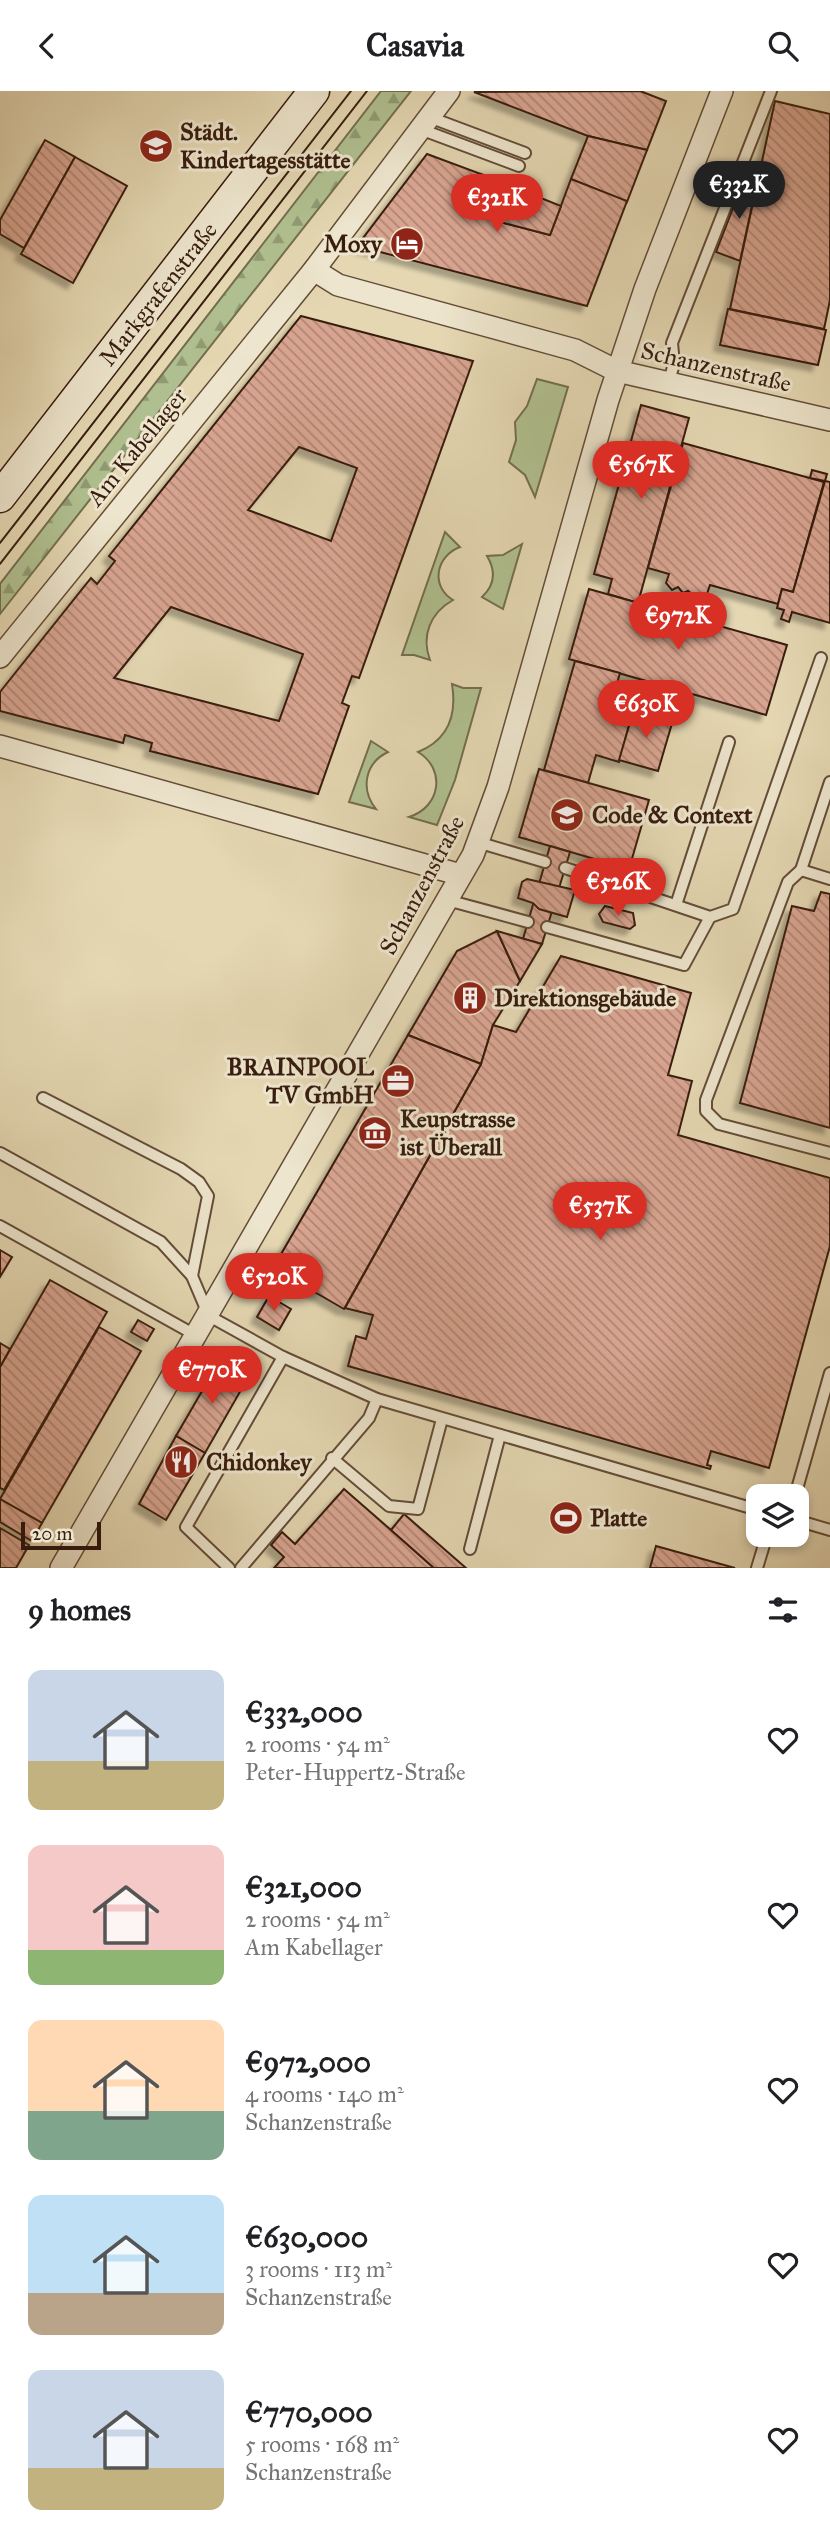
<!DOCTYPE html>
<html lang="en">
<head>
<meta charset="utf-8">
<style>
  :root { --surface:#fff; --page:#f6f6f6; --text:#202124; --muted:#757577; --accent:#d93025 }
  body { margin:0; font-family:"IM FELL Great Primer",serif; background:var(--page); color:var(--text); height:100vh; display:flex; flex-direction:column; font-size:26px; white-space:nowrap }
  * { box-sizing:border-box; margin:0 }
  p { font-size:23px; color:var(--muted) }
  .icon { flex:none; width:38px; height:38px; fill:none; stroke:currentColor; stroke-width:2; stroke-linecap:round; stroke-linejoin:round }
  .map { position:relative; height:1477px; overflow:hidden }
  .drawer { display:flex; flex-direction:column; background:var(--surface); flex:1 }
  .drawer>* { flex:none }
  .buttons { position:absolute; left:746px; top:1393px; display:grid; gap:14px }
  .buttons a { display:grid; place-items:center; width:63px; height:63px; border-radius:14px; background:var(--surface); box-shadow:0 4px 10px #0003; font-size:35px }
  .scale { position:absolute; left:21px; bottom:18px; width:80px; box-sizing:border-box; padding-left:7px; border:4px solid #381d0f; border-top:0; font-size:19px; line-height:24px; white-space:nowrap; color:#381d0f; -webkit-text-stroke:5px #ede5cd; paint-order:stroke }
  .price { position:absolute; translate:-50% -60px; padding:0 16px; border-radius:24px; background:var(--accent); color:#fff; font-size:23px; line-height:46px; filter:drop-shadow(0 2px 4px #0008) }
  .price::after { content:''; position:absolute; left:50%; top:42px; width:21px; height:16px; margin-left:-10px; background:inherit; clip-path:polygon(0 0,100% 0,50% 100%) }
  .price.current { background:#222; color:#fff }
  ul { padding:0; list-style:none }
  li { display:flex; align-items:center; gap:21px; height:175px; padding:0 28px }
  li span { display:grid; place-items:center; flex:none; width:196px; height:140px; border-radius:14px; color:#555 }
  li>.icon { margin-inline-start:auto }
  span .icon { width:84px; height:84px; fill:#fffc; stroke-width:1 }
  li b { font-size:30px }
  h2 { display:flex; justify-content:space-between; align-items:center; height:84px; padding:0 28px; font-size:30px }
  header { display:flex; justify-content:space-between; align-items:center; height:91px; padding:0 28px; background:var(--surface); font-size:32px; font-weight:700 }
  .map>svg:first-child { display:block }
  .grass { fill:#b0bf8f; stroke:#746e4f; stroke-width:2 }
  .forest { fill:url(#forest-firs); stroke:#746e4f; stroke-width:2 }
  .building { fill:url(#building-back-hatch); stroke:#381d0f; stroke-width:2; fill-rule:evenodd; filter:url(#shadow) }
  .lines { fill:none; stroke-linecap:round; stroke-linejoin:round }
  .service-casing { stroke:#634c38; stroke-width:14 }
  .minor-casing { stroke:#634c38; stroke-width:24 }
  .secondary-casing { stroke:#381d0f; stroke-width:33 }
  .service { stroke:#ede5cd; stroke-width:10 }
  .minor { stroke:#ede5cd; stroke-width:21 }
  .secondary { stroke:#ede5cd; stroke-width:30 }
  .tram { stroke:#381d0f; stroke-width:2 }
  .labels { text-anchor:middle; stroke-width:6; stroke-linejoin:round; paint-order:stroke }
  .poi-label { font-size:24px; font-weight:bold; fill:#381d0f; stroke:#ede5cd; text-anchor:start }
  .street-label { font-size:24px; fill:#381d0f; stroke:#ede5cd }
</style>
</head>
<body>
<header><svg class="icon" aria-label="back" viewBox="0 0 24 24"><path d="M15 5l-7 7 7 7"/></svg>Casavia<svg class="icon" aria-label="search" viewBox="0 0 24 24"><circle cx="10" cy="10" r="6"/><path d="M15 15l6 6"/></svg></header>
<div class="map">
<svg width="830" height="1477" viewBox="0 0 830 1477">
  <defs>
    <pattern id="forest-firs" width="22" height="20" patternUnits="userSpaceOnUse" patternTransform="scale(1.75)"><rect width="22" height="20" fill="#b0bf8f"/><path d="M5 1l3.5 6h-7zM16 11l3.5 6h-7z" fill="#909b73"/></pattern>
    <pattern id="building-back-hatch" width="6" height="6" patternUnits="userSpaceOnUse" patternTransform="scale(1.75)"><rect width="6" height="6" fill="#d8a490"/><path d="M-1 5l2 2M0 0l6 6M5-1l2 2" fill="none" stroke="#b08574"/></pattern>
    <filter id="shadow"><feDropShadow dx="-6" dy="6" stdDeviation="2" flood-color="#0004"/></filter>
  </defs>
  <rect width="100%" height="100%" fill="#e4d7b2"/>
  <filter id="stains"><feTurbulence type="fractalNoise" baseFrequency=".00286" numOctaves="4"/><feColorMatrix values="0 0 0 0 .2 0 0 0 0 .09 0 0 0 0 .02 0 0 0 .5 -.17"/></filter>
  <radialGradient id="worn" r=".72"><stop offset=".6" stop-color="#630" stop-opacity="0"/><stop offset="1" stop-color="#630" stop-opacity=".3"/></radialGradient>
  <g class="grass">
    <path d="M537 288 568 296 535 406 525 384 509 371 516 349 515 331 527 315Z"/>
    <path d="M445 441 460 456C436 465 430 495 453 509 430 522 421 545 430 569L414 564H402Z"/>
    <path d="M522 453 503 518 482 506C495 494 496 480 487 465L503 464Z"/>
    <path d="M452 593 463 597H481L455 689 437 734 409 726C441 716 446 678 418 661 448 649 457 624 452 593Z"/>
    <path d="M371 650 388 661C365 672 360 698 376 718L349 711Z"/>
  </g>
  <path class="forest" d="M381 0H411L0 523V493Z"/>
  <g class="building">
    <path d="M640 0 666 10 647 59 588 45 474 1Z"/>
    <path d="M775 10 830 23V209L824 238 730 218Z"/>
    <path d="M588 45 647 59 627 111 571 88Z"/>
    <path d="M45 49 75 66 24 157 0 143V129Z"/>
    <path d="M427 63 481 83 466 122 550 144 571 88 627 110 587 215 357 155Z"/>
    <path d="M75 66 127 95 73 192 21 163Z"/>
    <path d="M481 83 561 115 550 144 466 122Z"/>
    <path d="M745 86 758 87 740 170 716 161Z"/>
    <path d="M728 218 826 239 818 274 720 254Z"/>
    <path d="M301 225 473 270 359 587 352 585 342 612 349 615 318 703 150 660 152 652 125 644 123 652 0 620V601L91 487 97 493 115 470 109 465ZM299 356 357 377 331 450 248 419ZM171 516 303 563 279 630 114 587Z"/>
    <path d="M641 314 689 327 638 512 608 503 612 488 594 483Z"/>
    <path d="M683 352 824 391 793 501 782 498 778 513 710 494 705 509 698 502 694 505 688 500 683 502 678 496 672 499 666 492 669 483 648 477Z"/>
    <path d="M812 379 827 383 825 390 810 387Z"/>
    <path d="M825 390 830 391V532L792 521 789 531 781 528 784 519 777 517 782 498 793 501Z"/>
    <path d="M589 498 787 554 766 624 569 568Z"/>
    <path d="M575 570 620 582 612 610 634 616 619 671 596 664 588 692 544 679Z"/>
    <path d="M634 618 673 629 658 680 619 669Z"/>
    <path d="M539 678 649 709 629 778 519 746Z"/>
    <path d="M550 755 570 761 542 853 523 848Z"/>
    <path d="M527 788 575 799 567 826 539 818 533 812 518 807 522 791Z"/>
    <path d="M821 801 830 803V1037L740 1012 792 815 814 820Z"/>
    <path d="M605 815 633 822 635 834 630 838 603 831 599 823Z"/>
    <path d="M497 840 520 890 493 934 481 973 408 944 457 860Z"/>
    <path d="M497 840 542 853 520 890Z"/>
    <path d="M561 865 691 902 668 984 692 990 678 1044 830 1087V1155L769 1377 711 1360 707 1374 711 1375 710 1378 348 1275 356 1245 366 1248 373 1224 345 1217 481 973 493 934 516 941Z"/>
    <path d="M408 944 481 973 344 1218 273 1177Z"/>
    <path d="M0 1159 12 1166 0 1186Z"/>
    <path d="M50 1189 107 1221 4 1399 0 1397V1276Z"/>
    <path d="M269 1205 291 1218 279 1239 257 1226Z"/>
    <path d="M138 1229 154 1238 147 1250 131 1241Z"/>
    <path d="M99 1236 141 1260 42 1432 0 1408Z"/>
    <path d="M0 1252 10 1258 0 1276Z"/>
    <path d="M220 1269 249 1285 205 1362 176 1345Z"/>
    <path d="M176 1345 205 1362 166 1429 139 1413Z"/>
    <path d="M344 1398 391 1439 434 1477H274L284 1466 271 1454 282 1441 295 1453Z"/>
    <path d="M0 1408 42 1432 32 1450 0 1431Z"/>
    <path d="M404 1423 466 1477H434L391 1439Z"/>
    <path d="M0 1437 29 1454 16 1477H0Z"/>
    <path d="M656 1455 735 1477H650Z"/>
  </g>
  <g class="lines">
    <g class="service-casing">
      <g id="service">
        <path d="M429 26 525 62"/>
        <path d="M420 38 519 75"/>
        <path d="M668 293 674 273 672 252 771 0"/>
        <path d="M830 691 801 779 830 788"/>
        <path d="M477 751 545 771"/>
        <path d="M565 777 710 826 733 818 821 567"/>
        <path d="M801 779 788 791 706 1009V1020L719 1033 830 1062"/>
        <path d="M447 809 528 831"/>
        <path d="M676 814 729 651"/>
        <path d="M547 836 684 874 710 826"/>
        <path d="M43 1007 181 1078 199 1091 208 1105 192 1185 209 1225 283 1266 377 1308 758 1419"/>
        <path d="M0 1062 161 1151 192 1185"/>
        <path d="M0 1135 197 1245"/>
        <path d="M332 1367 389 1415 418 1418 442 1328"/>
        <path d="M795 1405 830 1282"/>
        <path d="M796 1429 830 1439"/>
        <path d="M470 1458 500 1344"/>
        <path d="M229 1477 186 1436 283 1266"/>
        <path d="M241 1477 369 1327 377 1308"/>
        <path d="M757 1477 767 1444"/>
      </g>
    </g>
    <g class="minor-casing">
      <g id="minor">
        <path d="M314 179 338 194 575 259 617 280 830 329"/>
        <path d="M0 566 314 179 449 0"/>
        <path d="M0 655 461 784"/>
        <path d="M61 1477 473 764 498 696 608 309 645 198 722 0"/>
      </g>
    </g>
    <g class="secondary-casing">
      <path id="secondary" d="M0 406 314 0"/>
    </g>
    <use href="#service" class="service"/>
    <use href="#minor" class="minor"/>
    <use href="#secondary" class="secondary"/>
    <g class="tram">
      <path d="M0 452 351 0"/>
      <path d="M0 473 367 0"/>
    </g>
  </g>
  <defs>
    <g id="school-disc" transform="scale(1.75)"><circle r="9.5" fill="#8f2418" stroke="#ede5cd"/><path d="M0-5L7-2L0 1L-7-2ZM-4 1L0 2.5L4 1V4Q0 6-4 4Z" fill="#fff"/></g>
    <g id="hotel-disc" transform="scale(1.75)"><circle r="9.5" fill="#8f2418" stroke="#ede5cd"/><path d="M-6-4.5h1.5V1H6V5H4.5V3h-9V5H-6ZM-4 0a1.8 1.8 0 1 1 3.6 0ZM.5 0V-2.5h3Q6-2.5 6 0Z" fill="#fff"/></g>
    <g id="university-disc" transform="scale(1.75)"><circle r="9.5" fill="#8f2418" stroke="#ede5cd"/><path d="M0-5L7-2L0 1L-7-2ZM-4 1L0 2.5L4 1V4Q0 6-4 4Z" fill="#fff"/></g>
    <g id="building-disc" transform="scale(1.75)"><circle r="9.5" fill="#8f2418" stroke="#ede5cd"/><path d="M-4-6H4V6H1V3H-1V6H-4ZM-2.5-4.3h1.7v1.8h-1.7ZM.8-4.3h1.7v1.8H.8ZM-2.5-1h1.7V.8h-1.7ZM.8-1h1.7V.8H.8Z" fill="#fff"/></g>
    <g id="office-disc" transform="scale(1.75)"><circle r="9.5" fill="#8f2418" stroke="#ede5cd"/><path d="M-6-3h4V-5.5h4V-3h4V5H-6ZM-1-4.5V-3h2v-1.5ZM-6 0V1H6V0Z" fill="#fff"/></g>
    <g id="museum-disc" transform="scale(1.75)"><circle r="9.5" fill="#8f2418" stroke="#ede5cd"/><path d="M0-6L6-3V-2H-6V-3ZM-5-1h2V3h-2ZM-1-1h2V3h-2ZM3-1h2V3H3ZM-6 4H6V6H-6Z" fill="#fff"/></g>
    <g id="restaurant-disc" transform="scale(1.75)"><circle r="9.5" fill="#8f2418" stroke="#ede5cd"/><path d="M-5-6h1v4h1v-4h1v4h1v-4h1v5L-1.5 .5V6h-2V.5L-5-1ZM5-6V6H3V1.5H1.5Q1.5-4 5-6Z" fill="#fff"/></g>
    <g id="stadium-disc" transform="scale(1.75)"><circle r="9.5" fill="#8f2418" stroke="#ede5cd"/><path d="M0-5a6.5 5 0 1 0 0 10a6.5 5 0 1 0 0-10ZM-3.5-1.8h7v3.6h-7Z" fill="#fff"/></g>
  </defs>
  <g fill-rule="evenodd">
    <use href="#school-disc" x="156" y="55"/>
    <use href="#hotel-disc" x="407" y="153"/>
    <use href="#university-disc" x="567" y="724"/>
    <use href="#building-disc" x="470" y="907"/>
    <use href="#office-disc" x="398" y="990"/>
    <use href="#museum-disc" x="375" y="1042"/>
    <use href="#restaurant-disc" x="181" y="1371"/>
    <use href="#stadium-disc" x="566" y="1427"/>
  </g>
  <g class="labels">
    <g class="poi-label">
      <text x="180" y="49">Städt.<tspan x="180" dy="28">Kindertagesstätte</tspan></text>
      <text x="382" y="161" text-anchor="end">Moxy</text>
      <text x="592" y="732">Code &amp; Context</text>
      <text x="494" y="915">Direktionsgebäude</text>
      <text x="374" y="984" text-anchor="end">BRAINPOOL<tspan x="374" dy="28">TV GmbH</tspan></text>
      <text x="400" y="1036">Keupstrasse<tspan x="400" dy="28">ist Überall</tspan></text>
      <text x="206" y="1379">Chidonkey</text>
      <text x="590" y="1435">Platte</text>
    </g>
    <g class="street-label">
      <text transform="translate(158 203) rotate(-52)" y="8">Markgrafenstraße</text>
      <text transform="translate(716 276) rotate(13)" y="8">Schanzenstraße</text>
      <text transform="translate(137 356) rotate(-51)" y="8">Am Kabellager</text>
      <text transform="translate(422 794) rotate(-62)" y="8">Schanzenstraße</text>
    </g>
  </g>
  <rect width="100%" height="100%" filter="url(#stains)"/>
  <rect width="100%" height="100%" fill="url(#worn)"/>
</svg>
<div class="buttons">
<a><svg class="icon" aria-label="layers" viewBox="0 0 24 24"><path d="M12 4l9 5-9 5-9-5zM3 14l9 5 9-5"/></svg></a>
</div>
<div class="scale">20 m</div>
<b class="price current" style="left:739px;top:130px">€332K</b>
<b class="price" style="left:497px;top:143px">€321K</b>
<b class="price" style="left:641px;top:410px">€567K</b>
<b class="price" style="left:678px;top:561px">€972K</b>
<b class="price" style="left:646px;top:649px">€630K</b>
<b class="price" style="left:618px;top:827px">€526K</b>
<b class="price" style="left:600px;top:1151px">€537K</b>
<b class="price" style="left:274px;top:1222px">€520K</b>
<b class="price" style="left:212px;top:1315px">€770K</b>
</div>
<section class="drawer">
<h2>9 homes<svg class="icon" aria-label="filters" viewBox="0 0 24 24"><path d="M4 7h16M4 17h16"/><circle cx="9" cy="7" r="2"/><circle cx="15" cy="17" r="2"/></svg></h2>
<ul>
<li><span style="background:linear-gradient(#c9d6e8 65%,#c2b280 0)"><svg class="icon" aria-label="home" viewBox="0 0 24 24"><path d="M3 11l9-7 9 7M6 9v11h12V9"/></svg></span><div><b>€332,000</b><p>2 rooms · 54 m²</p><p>Peter-Huppertz-Straße</p></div><svg class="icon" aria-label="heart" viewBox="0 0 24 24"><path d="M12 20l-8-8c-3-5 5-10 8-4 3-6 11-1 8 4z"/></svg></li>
<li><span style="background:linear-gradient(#f6c9c9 75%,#8fb573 0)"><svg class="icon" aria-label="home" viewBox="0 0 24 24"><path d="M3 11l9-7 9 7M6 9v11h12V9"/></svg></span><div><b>€321,000</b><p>2 rooms · 54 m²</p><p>Am Kabellager</p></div><svg class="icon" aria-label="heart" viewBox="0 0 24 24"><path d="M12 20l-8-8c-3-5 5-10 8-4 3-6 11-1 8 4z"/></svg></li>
<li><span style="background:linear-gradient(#ffd9b3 65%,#7fa58c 0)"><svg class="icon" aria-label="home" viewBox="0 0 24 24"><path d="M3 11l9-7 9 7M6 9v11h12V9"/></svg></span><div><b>€972,000</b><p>4 rooms · 140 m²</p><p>Schanzenstraße</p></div><svg class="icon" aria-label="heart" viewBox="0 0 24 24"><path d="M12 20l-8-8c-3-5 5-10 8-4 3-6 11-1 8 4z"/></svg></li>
<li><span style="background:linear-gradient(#bfe0f5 70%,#b9a48a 0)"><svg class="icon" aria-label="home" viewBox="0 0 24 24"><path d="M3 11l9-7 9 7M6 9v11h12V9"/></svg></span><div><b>€630,000</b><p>3 rooms · 113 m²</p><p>Schanzenstraße</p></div><svg class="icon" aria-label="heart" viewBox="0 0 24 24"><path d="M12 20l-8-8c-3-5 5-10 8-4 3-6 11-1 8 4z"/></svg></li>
<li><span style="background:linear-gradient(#c9d6e8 70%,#c2b280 0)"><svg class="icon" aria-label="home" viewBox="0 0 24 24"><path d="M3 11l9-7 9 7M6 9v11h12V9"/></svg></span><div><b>€770,000</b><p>5 rooms · 168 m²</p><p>Schanzenstraße</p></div><svg class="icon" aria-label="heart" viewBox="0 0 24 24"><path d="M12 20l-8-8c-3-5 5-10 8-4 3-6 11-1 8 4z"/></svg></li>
</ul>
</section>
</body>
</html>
